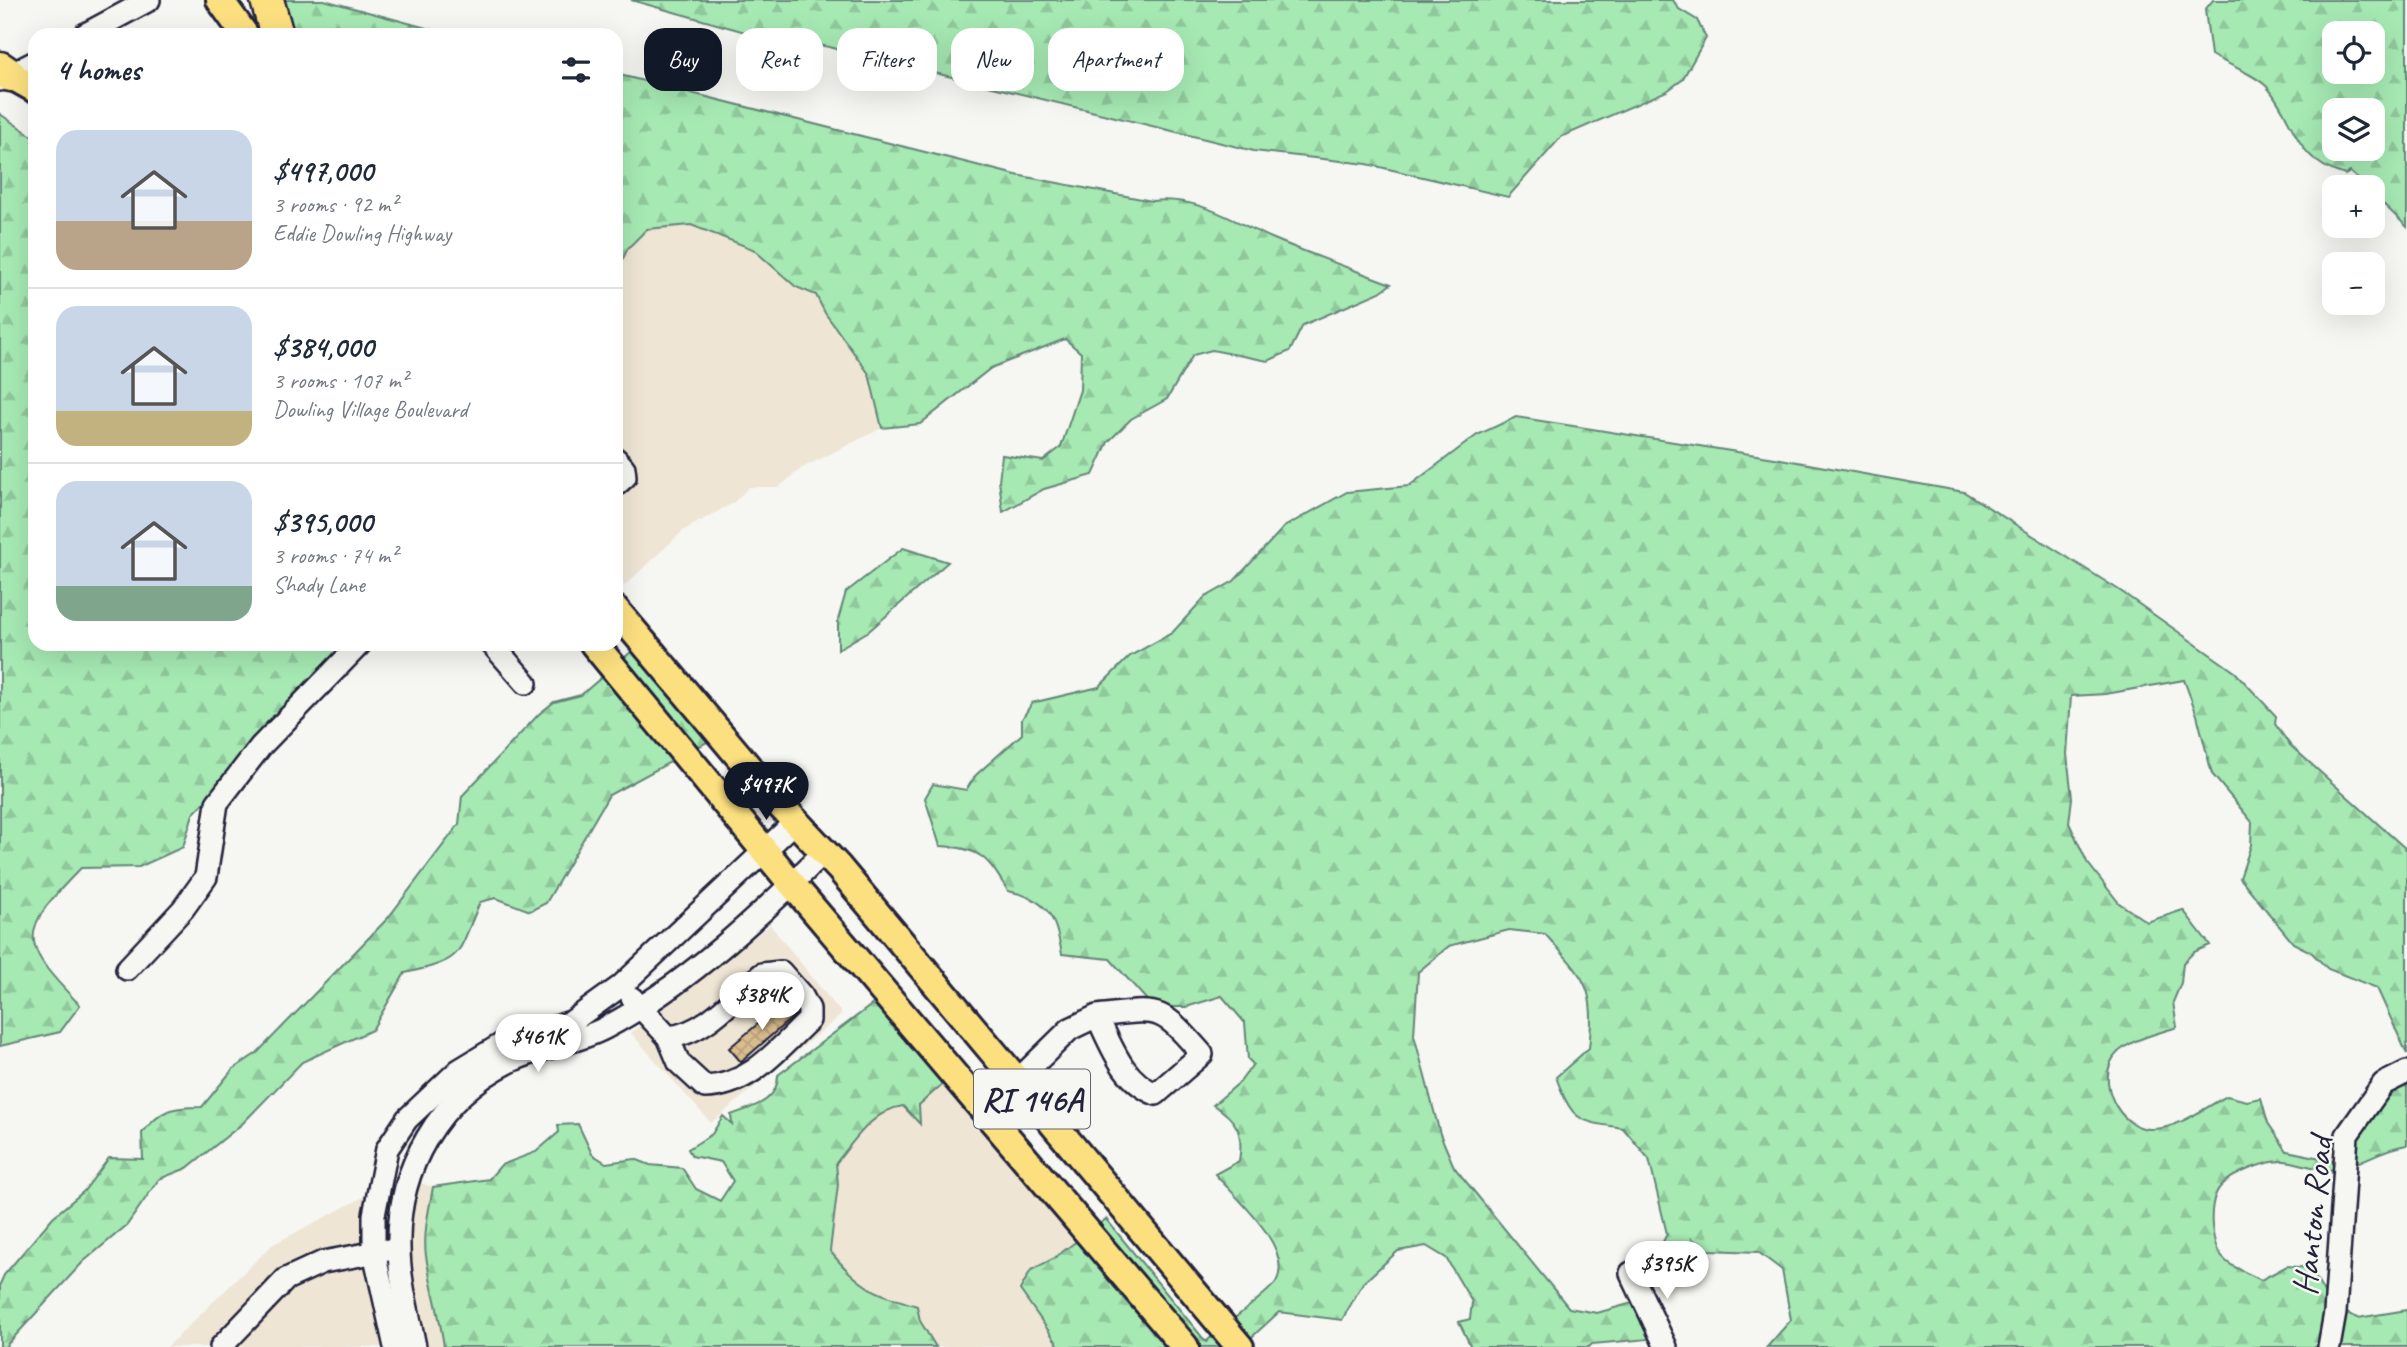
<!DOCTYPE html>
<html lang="en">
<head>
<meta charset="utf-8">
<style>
  :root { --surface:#fff; --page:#f2f2f3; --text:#1f2937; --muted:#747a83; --line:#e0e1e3; --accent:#111827 }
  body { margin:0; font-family:Caveat,sans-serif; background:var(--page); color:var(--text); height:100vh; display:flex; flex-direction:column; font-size:26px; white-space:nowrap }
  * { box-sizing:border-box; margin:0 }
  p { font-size:23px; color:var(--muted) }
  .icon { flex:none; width:38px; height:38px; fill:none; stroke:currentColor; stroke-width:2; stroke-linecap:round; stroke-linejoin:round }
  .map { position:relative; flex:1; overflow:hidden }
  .sheet { position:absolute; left:28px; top:28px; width:595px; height:623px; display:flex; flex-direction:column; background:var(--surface); border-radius:21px; box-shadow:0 7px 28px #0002 }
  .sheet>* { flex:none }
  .guide { position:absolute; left:644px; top:28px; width:665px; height:63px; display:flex; gap:14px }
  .tools { position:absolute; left:2322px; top:21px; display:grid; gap:14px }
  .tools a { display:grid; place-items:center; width:63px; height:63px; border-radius:14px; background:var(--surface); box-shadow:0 7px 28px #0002; font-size:35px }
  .price { position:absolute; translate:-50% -60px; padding:0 16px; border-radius:24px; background:#fff; color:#222; font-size:23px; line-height:46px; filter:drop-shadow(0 2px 4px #0008) }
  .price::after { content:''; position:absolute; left:50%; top:42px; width:21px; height:16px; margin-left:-10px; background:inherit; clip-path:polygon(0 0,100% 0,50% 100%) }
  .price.selected { background:var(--accent); color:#fff }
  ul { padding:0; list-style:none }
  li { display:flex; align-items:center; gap:21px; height:175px; padding:0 28px }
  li+li { border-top:2px solid var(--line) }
  li span { display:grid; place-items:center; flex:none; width:196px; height:140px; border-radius:21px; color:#555 }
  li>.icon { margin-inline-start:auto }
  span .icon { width:84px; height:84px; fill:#fffc; stroke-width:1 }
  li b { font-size:30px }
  h2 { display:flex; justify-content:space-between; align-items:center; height:84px; padding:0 28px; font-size:30px }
  .pill { padding:0 24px; border-radius:21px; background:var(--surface); box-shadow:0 7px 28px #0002; font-size:24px; line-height:63px }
  .pill.selected { background:var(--accent); color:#fff }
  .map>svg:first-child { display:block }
  .built { fill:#eee5d4 }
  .forest { fill:url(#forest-firs); stroke:#648677; stroke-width:2; fill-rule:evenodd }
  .building { fill:url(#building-cross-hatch); stroke:#22223b; stroke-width:2 }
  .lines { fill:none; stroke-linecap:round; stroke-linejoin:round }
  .minor-casing { stroke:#22223b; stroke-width:26 }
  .major-casing { stroke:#22223b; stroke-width:32 }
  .highway-casing { stroke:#22223b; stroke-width:37 }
  .minor { stroke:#f6f6f2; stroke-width:21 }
  .major { stroke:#fce080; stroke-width:26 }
  .highway { stroke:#fce080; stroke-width:32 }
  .labels { text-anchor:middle; stroke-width:5; stroke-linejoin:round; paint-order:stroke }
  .shield { fill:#f6f6f2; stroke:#626272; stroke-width:2 }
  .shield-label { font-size:33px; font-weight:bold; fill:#22223b }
  .street-label { font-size:35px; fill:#22223b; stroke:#f6f6f2 }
</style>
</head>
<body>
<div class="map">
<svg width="2407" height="1347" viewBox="0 0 2407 1347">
  <defs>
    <pattern id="forest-firs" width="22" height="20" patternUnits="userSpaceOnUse" patternTransform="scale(1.75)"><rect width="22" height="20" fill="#a6e9b3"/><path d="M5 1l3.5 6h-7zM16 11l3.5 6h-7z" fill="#8fc89b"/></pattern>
    <pattern id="building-cross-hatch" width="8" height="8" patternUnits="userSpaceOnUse" patternTransform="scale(1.75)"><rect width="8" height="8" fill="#dabd8e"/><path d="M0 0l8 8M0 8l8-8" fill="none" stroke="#bba27b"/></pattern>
  </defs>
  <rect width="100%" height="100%" fill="#f6f6f2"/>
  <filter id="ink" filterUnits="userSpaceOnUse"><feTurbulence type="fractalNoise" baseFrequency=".0143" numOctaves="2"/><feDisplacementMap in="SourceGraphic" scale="14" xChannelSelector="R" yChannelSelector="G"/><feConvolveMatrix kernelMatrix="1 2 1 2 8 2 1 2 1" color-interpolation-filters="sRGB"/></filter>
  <g filter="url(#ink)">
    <g class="built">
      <path d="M691 225 753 249 796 287 816 295 825 313 869 374 882 428 802 468 779 487H749L733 503 684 530 624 586 616 577V273L628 248 647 229Z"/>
      <path d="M770 925 842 1014 711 1123 631 1033Z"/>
      <path d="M955 1073 1084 1236 1053 1259 1031 1270 1020 1290 1060 1347H936L920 1321 917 1306 878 1294 853 1279 830 1251 838 1184 836 1163 872 1121 890 1107 903 1105 919 1123V1105Z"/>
      <path d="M390 1173 433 1187 428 1213 444 1347H167L272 1245 377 1190Z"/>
    </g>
    <g class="forest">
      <path d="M281 0H324L452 35H294Z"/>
      <path d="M631 0H1673L1679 9 1697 20 1706 38 1682 80 1667 91 1561 137 1508 197 1367 164 1254 151 829 47 787 39 781 42Z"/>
      <path d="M2213 0H2407V227L2373 194V187H2366L2350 172 2345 175C2294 161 2296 122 2268 88 2258 76 2225 63 2211 55L2205 10ZM2334 33H2373V72H2334ZM2334 110H2373V149H2334Z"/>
      <path d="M616 74 1016 175 1152 201C1197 195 1234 222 1274 239 1312 255 1352 269 1391 284L1380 292 1303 325 1290 351 1268 361 1212 350 1193 355 1167 399 1131 419 1108 442 1093 475 1044 489 1003 512 999 481 1002 455 1043 461 1061 447 1080 390 1081 353 1065 339 991 368 920 424 882 428 869 374 825 313 816 295 796 287 753 249 691 225 647 229 628 248 616 273Z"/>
      <path d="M0 114 35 138V644H361L193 814 183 847 139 867 81 868C19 931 17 941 80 1005L60 1032 0 1046Z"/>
      <path d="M1516 417 1775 458 1964 492 2119 590 2235 672 2276 716 2275 724 2290 745 2407 850V1054L2377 988 2328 969 2311 952 2293 943 2240 878 2251 845 2252 822 2212 774 2197 715 2184 680 2106 694 2071 696 2067 754 2072 798 2069 823 2087 862 2119 903 2147 922 2183 910 2210 945 2194 952 2183 963 2181 983 2173 1002 2177 1027C2157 1034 2120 1041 2111 1062 2099 1089 2123 1131 2153 1129 2177 1129 2206 1107 2227 1096L2247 1101 2261 1098 2268 1123 2287 1151 2336 1161 2378 1079 2407 1061V1145C2383 1148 2365 1162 2342 1168 2323 1174 2303 1163 2285 1161 2267 1160 2233 1173 2221 1186 2212 1195 2211 1214 2212 1226 2216 1265 2229 1263 2261 1280L2287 1266 2310 1268 2332 1307 2358 1318 2407 1310V1347H1767L1791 1320 1782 1270 1758 1252 1709 1250 1692 1239 1694 1247 1684 1245 1657 1253 1667 1234 1649 1159 1623 1128C1577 1121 1573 1122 1556 1077L1589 1048C1596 985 1585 979 1545 934L1509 930 1449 946 1418 972 1414 1035 1440 1134 1454 1167 1569 1308 1597 1313 1643 1300 1661 1338 1592 1344 1589 1347H1471L1459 1322 1470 1319 1472 1302 1446 1258 1426 1246 1398 1251 1363 1283 1342 1320 1279 1312 1241 1347H1060L1020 1290 1031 1270 1053 1259 1106 1219 1206 1342C1220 1328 1268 1294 1276 1282 1295 1248 1235 1197 1215 1174L1239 1161C1244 1133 1237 1119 1213 1105L1240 1082 1253 1064 1248 1059 1245 1023 1222 996 1186 1007H1153L1110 959 1062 954C1055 916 1048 899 1008 891 987 857 981 848 940 846L925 798 933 784 966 790 976 775 1022 734V719L1032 703 1099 687 1130 656 1172 633 1204 598 1234 581 1284 527 1347 492 1409 486 1477 435Z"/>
      <path d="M903 548 948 562 869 631 838 649V620L846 592Z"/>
      <path d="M646 639 724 733 609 795 546 903 530 911 496 898 480 902C456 957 466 959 405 973L372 1030 302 1062 242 1124 187 1168 159 1179 127 1225 83 1262 5 1347H0V1284L4 1275 53 1217 84 1191 109 1158 143 1159 142 1133C162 1109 171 1107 202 1107L233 1069 257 1053 388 918 459 824 462 796 539 714 554 702 581 695Z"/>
      <path d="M889 992 955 1073 919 1105 920 1124 903 1106C873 1110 854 1141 836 1163L838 1184 830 1251C860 1288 873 1292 917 1306L920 1321 936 1347H444C440 1316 431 1287 426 1256 423 1233 429 1210 433 1187L489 1179 501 1165 536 1152 559 1132 558 1125 578 1124 592 1154 606 1163 635 1159 650 1165 682 1168 696 1189 720 1201 733 1181 721 1162 692 1156 688 1149 712 1134 723 1116 732 1124 731 1115C752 1107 778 1102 778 1075Z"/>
    </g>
    <path class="building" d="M784 1002 795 1015 741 1062 729 1048Z"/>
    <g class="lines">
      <g class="minor-casing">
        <g id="minor">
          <path d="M84 35 149 0"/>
          <path d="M0 80 35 62"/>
          <path d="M616 459 624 468 625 477 616 485"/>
          <path d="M492 644 526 683"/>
          <path d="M127 969 183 909 206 877 217 803 261 746 360 644"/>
          <path d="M632 998 668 1037C704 1035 736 996 762 974L781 972 802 996 809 1009V1020C778 1049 750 1086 705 1087L679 1063 668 1037"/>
          <path d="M1017 1081 1070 1029 1097 1016C1112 1047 1123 1081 1156 1094L1202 1054C1159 1005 1161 1009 1097 1016"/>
          <path d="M1631 1273 1666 1347"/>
          <path d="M221 1347 286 1279 323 1262 388 1250"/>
          <path d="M395 1347 374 1252V1215L387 1149 407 1119 459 1070 502 1044 571 1022 621 986 795 822"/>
          <path d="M415 1347C409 1315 399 1280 399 1247 397 1168 439 1097 509 1062 539 1047 575 1044 605 1028 685 986 760 916 824 852"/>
          <path d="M2329 1347 2335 1313 2347 1135 2383 1084 2407 1072"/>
        </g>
      </g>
      <g class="major-casing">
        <g id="major">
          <path d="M220 0 245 35"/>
          <path d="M10 75 35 89"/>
          <path d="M616 610 780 805 839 868 1240 1347"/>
          <path d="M594 644 792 884 1185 1347"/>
        </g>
      </g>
      <g class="highway-casing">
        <g id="highway">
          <path d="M267 0 277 35"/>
          <path d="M0 68 10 75"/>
        </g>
      </g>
      <use href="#minor" class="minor"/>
      <use href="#major" class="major"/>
      <use href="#highway" class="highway"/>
    </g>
  </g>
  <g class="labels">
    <rect class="shield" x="974" y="1069.5" width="116" height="59" rx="5"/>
    <g class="shield-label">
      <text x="1032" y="1111">RI 146A</text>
    </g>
    <g class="street-label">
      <text transform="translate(2312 1216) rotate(-84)" y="12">Hanton Road</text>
    </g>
  </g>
</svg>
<div class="tools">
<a><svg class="icon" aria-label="locate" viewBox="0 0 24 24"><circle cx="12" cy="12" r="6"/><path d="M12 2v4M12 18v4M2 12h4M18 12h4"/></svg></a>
<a><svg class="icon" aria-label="layers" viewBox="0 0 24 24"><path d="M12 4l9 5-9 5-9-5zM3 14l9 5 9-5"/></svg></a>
<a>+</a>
<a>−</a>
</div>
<b class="price selected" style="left:766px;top:822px">$497K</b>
<b class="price" style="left:762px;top:1032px">$384K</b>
<b class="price" style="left:538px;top:1074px">$461K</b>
<b class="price" style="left:1667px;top:1301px">$395K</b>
<div class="guide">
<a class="pill selected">Buy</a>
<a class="pill">Rent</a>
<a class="pill">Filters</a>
<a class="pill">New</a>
<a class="pill">Apartment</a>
</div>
<section class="sheet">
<h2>4 homes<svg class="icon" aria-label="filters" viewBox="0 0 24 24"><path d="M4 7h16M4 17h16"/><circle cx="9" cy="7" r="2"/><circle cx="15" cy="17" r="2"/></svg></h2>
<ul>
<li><span style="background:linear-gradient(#c9d6e8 65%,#b9a48a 0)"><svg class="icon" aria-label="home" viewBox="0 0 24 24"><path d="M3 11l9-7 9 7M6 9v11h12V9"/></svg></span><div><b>$497,000</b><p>3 rooms · 92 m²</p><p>Eddie Dowling Highway</p></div></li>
<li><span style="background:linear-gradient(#c9d6e8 75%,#c2b280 0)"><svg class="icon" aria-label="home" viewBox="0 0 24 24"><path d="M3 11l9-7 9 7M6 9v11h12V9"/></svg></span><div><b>$384,000</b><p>3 rooms · 107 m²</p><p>Dowling Village Boulevard</p></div></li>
<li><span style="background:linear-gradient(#c9d6e8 75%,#7fa58c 0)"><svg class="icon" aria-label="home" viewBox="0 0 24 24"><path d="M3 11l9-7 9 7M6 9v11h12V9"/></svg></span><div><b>$395,000</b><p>3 rooms · 74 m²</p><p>Shady Lane</p></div></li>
</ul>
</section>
</div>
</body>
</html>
